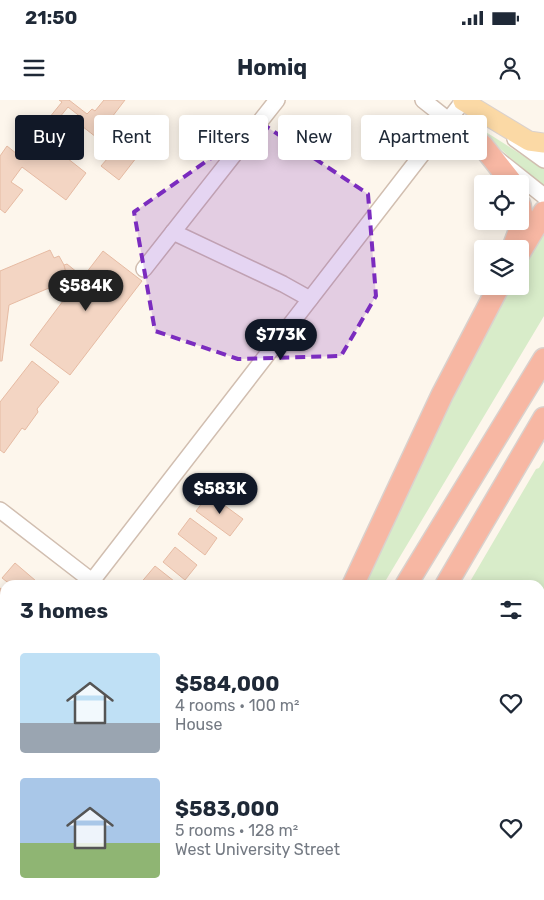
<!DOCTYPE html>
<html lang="en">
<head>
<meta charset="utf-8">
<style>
  :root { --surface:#fff; --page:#f2f2f3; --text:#1f2937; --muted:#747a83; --accent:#111827 }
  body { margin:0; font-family:Rubik,sans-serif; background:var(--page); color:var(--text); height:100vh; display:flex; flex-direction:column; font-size:19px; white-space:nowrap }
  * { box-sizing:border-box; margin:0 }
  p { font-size:16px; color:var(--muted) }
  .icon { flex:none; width:28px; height:28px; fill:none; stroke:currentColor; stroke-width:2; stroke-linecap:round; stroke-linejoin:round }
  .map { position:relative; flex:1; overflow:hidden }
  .details { position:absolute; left:0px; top:480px; width:545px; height:320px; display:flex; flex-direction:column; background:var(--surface); border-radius:15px 15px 0 0; box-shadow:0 2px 12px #0003 }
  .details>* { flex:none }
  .top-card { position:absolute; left:15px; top:15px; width:515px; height:45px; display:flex; gap:10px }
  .controls { position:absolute; left:474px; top:75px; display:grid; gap:10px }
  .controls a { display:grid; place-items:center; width:55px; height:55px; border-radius:5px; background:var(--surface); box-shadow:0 2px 12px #0003; font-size:25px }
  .price { position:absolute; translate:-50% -42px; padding:0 11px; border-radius:18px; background:var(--accent); color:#fff; font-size:16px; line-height:32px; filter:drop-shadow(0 1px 2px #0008) }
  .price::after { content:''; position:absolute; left:50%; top:30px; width:15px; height:11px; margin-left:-8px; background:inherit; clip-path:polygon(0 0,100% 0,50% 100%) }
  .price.active { background:#222; color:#fff }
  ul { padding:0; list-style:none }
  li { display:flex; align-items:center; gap:15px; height:125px; padding:0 20px }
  li span { display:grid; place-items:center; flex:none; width:140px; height:100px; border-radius:5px; color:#555 }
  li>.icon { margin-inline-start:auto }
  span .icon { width:60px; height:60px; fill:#fffc; stroke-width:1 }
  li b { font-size:21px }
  h2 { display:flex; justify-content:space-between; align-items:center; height:60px; padding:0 20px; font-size:21px }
  .pill { padding:0 18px; border-radius:5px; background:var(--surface); box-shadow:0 2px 12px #0003; font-size:18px; line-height:45px }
  .pill.active { background:var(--accent); color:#fff }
  .status { display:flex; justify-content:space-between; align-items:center; height:35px; padding:0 25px; background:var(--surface); direction:ltr }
  .status svg { height:14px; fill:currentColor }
  header { display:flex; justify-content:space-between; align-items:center; height:65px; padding:0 20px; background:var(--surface); font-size:22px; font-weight:700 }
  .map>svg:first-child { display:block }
  .grass { fill:#d8ecc9 }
  .building { fill:#f3d5c3; stroke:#e6bba3 }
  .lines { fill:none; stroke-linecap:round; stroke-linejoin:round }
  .minor-casing { stroke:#d1beb0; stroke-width:18 }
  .major-casing { stroke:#dad1cd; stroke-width:21 }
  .highway-casing { stroke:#dad1cd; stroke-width:24 }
  .path { stroke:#d9b8a5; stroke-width:2.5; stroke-dasharray:1 4; stroke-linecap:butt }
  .minor { stroke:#fff; stroke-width:15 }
  .major { stroke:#fbd9a5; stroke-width:19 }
  .highway { stroke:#f7b7a3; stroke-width:21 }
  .marked { fill:#7b2cbf; fill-opacity:0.2; stroke:#7b2cbf; stroke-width:4; stroke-dasharray:10 6; stroke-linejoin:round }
</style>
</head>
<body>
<div class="status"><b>21:50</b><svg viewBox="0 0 49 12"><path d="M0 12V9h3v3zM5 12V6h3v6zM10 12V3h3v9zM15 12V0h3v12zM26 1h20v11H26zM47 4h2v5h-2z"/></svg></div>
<header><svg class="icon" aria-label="menu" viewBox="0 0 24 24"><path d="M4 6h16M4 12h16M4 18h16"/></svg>Homiq<svg class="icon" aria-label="person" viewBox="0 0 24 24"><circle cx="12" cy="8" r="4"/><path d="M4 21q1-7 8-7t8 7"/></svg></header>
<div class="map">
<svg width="544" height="800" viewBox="0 0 544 800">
  <rect width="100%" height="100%" fill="#fdf6ec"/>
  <g class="grass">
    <path d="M478 27 544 69V88L478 29Z"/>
    <path d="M544 127V216L383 485H365L482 235 508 186H520V166Z"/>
    <path d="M544 360V515L540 519V485H468L536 369 539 368Z"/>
  </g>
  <g class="building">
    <path d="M59 0H69L87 14 92 9 95 11 104 0H125L112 17 118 23 116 26 127 34 130 30 147 44 119 80 101 66 114 51 78 23 82 18 68 7 51 28 45 23 62 2Z"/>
    <path d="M34 32 86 73 66 100 22 67 11 82 23 90 5 113 0 109V56L7 46 17 54Z"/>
    <path d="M50 150 54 158 59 156 64 165 66 172 60 175 63 182 9 205 2 261H0V171Z"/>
    <path d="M103 151 142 181 70 275 30 245 78 181 66 172 64 165 67 164 83 177Z"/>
    <path d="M32 261 59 282 37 309 38 312 25 330 22 328 4 353 0 350V302Z"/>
    <path d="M209 394 243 419 230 436 196 411Z"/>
    <path d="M190 418 217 438 205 455 178 434Z"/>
    <path d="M175 447 197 465 185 480 163 462Z"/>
    <path d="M15 463 36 481 33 485H11L2 478Z"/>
    <path d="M155 466 179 485H139Z"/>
    <path d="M0 488 5 492V514L0 510Z"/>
    <path d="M5 758V778L0 774V765Z"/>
    <path d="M41 795H66L62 800H37Z"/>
  </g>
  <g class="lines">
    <g class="minor-casing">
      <g id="minor">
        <path d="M423 0 544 96"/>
        <path d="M515 39 544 60"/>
        <path d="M173 132 283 184 310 199"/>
        <path d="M144 169 277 0"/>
        <path d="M0 410 97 485"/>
        <path d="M89 485 464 0"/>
        <path d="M0 601 5 594"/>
        <path d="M540 674 544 678"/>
        <path d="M0 699 5 703"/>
        <path d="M124 795 131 800"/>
        <path d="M511 795 518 800"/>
      </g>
    </g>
    <g class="major-casing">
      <path id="major" d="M463 1 529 41 544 43"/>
    </g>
    <g class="highway-casing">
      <g id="highway">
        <path d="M482 45 513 84"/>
        <path d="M514 145 523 121 520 105"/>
        <path d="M520 152 544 112"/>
        <path d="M353 485 442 295 499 186"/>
        <path d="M406 485 544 259"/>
        <path d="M446 485 544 318"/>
        <path d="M540 529 544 525"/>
        <path d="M215 800 218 795"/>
        <path d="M271 800 275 795"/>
      </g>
    </g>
    <g class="path">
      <path d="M540 793 544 796"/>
      <path d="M471 795 478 800"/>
    </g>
    <use href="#minor" class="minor"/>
    <use href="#major" class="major"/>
    <use href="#highway" class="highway"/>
  </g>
  <path class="marked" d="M261 23 368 94 376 196 341 256 238 259 155 231 134 112Z"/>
</svg>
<div class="controls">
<a><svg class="icon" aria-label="locate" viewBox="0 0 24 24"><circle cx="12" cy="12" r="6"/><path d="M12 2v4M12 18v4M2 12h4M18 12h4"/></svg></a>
<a><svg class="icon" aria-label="layers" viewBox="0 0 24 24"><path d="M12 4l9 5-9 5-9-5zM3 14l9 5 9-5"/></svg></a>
</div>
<b class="price active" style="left:86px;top:212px">$584K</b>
<b class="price" style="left:281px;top:261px">$773K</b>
<b class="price" style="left:220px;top:415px">$583K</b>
<div class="top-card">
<a class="pill active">Buy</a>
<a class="pill">Rent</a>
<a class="pill">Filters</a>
<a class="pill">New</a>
<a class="pill">Apartment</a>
</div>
<section class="details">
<h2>3 homes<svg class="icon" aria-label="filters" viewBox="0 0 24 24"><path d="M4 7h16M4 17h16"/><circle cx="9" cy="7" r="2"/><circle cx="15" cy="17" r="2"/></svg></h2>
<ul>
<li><span style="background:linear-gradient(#bfe0f5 70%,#9aa5b1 0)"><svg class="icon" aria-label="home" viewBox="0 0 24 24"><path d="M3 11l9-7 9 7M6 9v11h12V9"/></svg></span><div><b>$584,000</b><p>4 rooms · 100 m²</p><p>House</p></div><svg class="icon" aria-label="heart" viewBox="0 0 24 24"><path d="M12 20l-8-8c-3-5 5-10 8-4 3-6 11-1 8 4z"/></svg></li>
<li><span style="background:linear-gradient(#a9c7e8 65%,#8fb573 0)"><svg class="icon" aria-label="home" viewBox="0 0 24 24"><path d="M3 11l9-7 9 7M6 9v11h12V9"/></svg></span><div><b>$583,000</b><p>5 rooms · 128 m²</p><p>West University Street</p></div><svg class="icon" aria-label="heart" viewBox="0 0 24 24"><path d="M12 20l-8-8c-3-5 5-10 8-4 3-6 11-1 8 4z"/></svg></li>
</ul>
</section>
</div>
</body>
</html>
